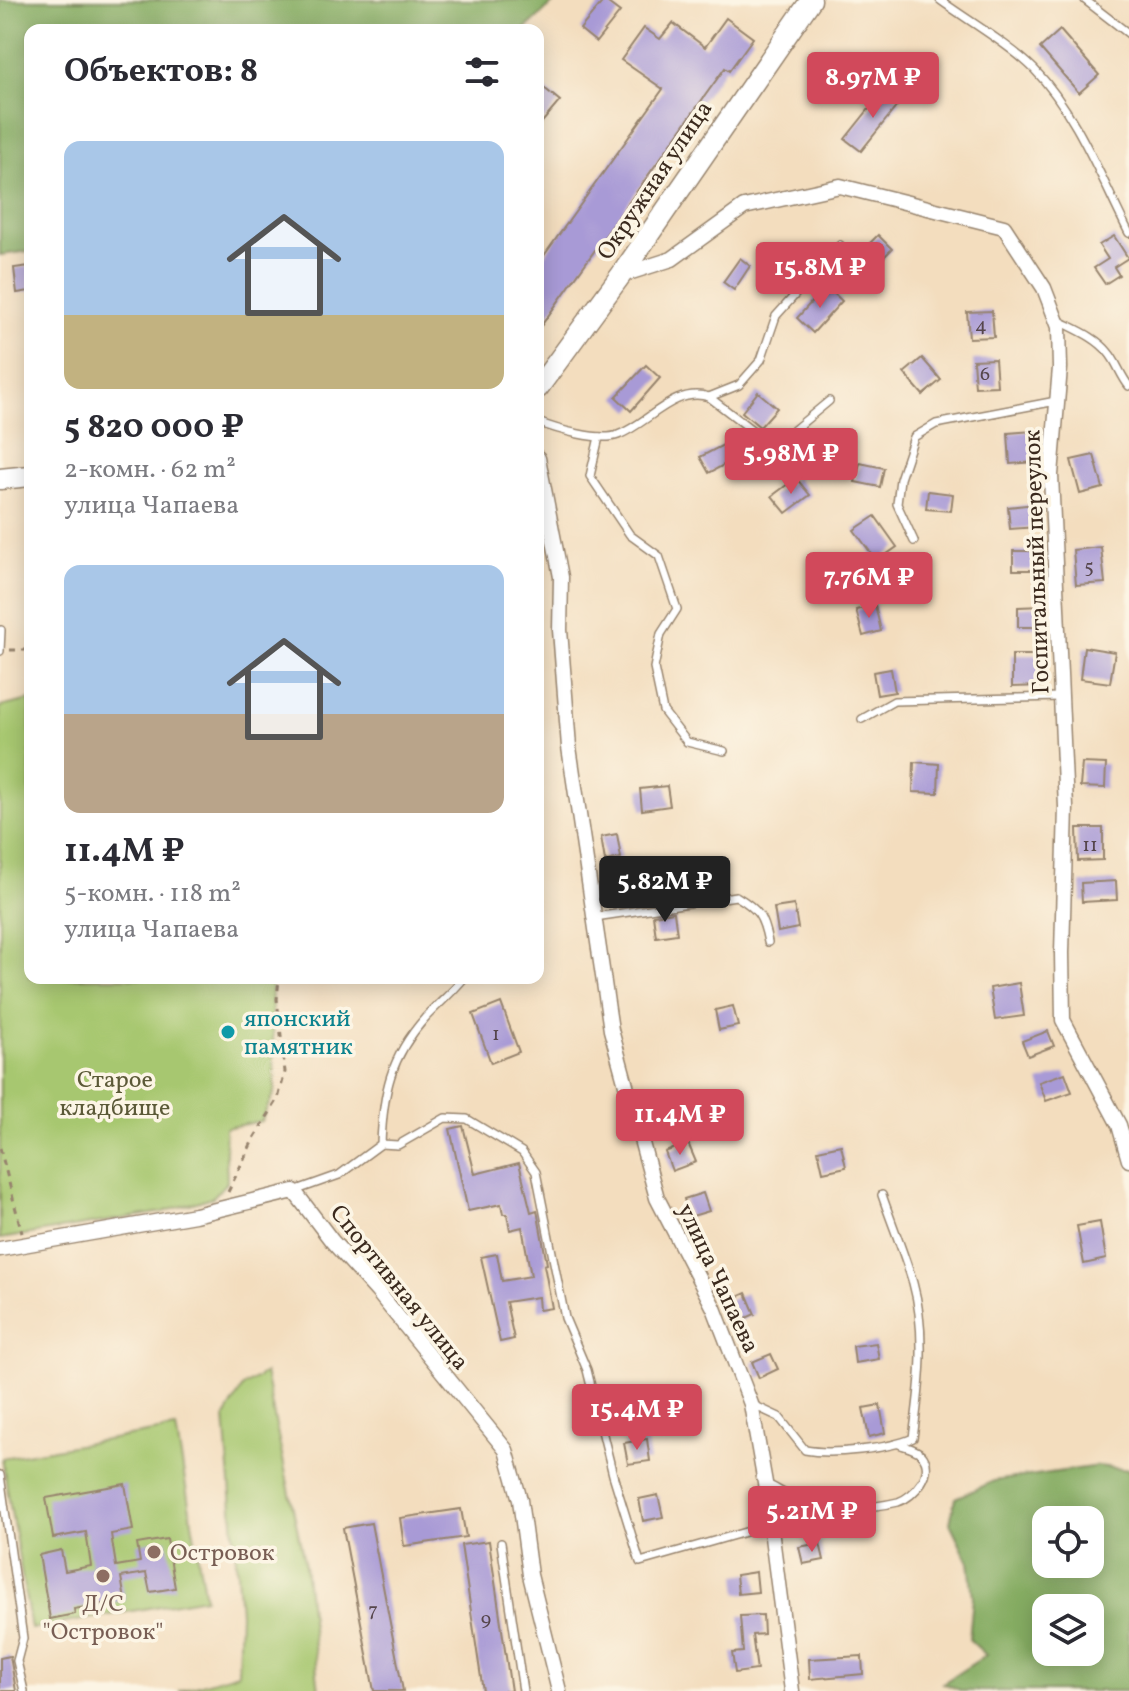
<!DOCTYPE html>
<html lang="ru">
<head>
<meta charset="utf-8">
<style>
  :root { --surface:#fff; --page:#f7f7f7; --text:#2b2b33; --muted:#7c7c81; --accent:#d1495b }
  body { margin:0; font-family:Vollkorn,serif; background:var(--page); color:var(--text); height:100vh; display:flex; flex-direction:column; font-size:30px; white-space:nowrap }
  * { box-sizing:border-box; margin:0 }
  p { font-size:26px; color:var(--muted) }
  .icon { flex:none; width:44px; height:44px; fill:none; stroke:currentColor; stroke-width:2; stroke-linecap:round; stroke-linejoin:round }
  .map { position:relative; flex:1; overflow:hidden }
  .side { position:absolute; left:24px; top:24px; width:520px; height:960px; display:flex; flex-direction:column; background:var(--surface); border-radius:16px; box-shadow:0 4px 20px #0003 }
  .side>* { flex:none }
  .tools { position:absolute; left:1032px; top:1506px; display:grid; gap:16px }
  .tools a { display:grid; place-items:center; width:72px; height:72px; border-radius:16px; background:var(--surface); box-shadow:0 4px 20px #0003; font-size:40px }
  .price { position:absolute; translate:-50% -68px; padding:0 18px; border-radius:8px; background:var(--accent); color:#fff; font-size:26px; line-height:52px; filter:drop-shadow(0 2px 4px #0008) }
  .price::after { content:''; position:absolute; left:50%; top:48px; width:24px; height:18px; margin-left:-12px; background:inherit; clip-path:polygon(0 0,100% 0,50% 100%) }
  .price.current { background:#222; color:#fff }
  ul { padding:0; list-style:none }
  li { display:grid; align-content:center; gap:16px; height:424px; padding:0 40px }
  li span { display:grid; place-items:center; height:248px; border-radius:16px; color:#555 }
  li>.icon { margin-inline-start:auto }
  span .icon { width:144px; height:144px; fill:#fffc; stroke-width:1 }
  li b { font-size:34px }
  h2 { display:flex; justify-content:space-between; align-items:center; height:96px; padding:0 40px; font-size:34px }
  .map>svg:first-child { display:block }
  .green { fill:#a7c770; stroke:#717847; stroke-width:2 }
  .forest { fill:#85ac62; stroke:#606b40; stroke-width:2; fill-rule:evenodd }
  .building { fill:#a89ad6 }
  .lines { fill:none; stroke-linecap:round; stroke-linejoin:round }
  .service-casing { stroke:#97846e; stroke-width:10 }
  .minor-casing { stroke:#97846e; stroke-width:17 }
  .secondary-casing { stroke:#97846e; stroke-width:23 }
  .path { stroke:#97846e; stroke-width:3; stroke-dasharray:6 6; stroke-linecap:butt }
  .service { stroke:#fff; stroke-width:7 }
  .minor { stroke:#fff; stroke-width:14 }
  .secondary { stroke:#fff; stroke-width:20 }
  .culture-dot { fill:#0f9aa8; stroke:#fcf5e5; stroke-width:3 }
  .education-dot { fill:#8d6e63; stroke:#fcf5e5; stroke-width:3 }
  .labels { text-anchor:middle; stroke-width:7; stroke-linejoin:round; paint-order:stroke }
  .number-label { font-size:20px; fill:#56464c }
  .street-label { font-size:24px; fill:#3b2a1e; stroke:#fcf5e5 }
  .culture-label { font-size:24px; fill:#0d838f; stroke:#fcf5e5; text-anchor:start }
  .park-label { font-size:24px; fill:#5b5937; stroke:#fcf5e5 }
  .education-label { font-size:24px; fill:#785e54; stroke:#fcf5e5; text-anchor:start }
</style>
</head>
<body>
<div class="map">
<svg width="1129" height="1691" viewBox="0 0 1129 1691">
  <rect width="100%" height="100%" fill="#fcf5e5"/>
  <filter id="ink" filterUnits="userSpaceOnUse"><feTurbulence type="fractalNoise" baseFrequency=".0125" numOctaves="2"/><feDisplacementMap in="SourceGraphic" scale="16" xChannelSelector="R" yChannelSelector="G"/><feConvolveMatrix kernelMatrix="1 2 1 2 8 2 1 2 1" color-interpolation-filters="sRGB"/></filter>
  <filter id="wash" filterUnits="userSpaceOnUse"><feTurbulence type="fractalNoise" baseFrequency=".006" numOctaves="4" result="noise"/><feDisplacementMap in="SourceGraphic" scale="32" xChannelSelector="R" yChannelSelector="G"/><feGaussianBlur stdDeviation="1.8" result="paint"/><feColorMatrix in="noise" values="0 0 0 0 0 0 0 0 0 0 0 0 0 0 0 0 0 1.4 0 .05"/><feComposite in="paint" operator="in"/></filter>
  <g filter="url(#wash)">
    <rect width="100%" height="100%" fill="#f3ddbe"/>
    <g class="green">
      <path d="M30 700V978H271L275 1091 261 1121 225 1128 227 1182 213 1197 163 1212 0 1239V707Z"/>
      <path d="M265 1373 305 1566 319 1691H179L238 1673 240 1613 225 1417 243 1387Z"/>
      <path d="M176 1428 205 1598 31 1629 2 1458Z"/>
    </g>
    <g class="forest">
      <path d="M0 0H557L524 30H30V251L0 255Z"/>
      <path d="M1098 1466 1129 1470V1691H962L943 1683 986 1655 969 1639 973 1597 969 1562 950 1523 955 1498 994 1481ZM1090 1520V1564H1046V1520ZM1090 1608V1652H1046V1608Z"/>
    </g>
    <g id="blocks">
      <g class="building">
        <path d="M604 0 620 12 596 42 580 29Z"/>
        <path d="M726 18 753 38 729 71 725 68 694 111 538 330V264L663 89 621 60 644 28 660 39 673 23 705 47Z"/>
        <path d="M1060 30 1099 75 1079 93 1040 48Z"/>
        <path d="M538 83 560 101 538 127Z"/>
        <path d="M885 89 901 101 861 151 845 139Z"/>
        <path d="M878 235 892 249 877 264 863 250Z"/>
        <path d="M1114 236 1128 258 1114 267 1119 275 1105 284 1094 268 1108 259 1099 245Z"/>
        <path d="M740 258 750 266 734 290 723 282Z"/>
        <path d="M30 266V291L17 293 14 268Z"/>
        <path d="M826 286 842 301 813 333 797 318Z"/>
        <path d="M992 311 994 337 969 338 967 312Z"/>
        <path d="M922 358 941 380 923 395 904 373Z"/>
        <path d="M995 359 997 386 975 387 973 360Z"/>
        <path d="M646 365 660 378 631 411 616 397Z"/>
        <path d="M758 392 777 408 760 427 742 412Z"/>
        <path d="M1033 431 1035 462 1010 464 1008 433Z"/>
        <path d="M812 441 827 452 812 471 797 460Z"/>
        <path d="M723 445 731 461 709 473 700 457Z"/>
        <path d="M1094 455 1103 488 1080 494 1071 460Z"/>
        <path d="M860 463 884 468 880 487 855 482Z"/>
        <path d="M796 478 810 495 786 513 772 496Z"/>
        <path d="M928 491 953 494 951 511 926 509Z"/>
        <path d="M1035 504 1037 527 1010 529 1008 507Z"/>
        <path d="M875 516 897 547 877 561 854 530Z"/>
        <path d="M1101 547 1105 583 1076 585 1073 550Z"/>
        <rect x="1013" y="551" width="23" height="19"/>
        <path d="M875 605 881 631 863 636 856 610Z"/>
        <path d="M1043 606V627H1018V607Z"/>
        <path d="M1084 647 1115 652 1110 683 1080 679Z"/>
        <path d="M1012 655H1042L1043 686 1012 687Z"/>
        <path d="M891 669 895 692 877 695 873 672Z"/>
        <path d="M914 762 939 764 938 793 913 792Z"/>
        <path d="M1082 763 1106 764 1105 788 1080 787Z"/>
        <path d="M667 786 670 806 642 810 640 789Z"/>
        <path d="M1077 828H1103V860L1078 861Z"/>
        <path d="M617 834 621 858 605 861 601 837Z"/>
        <path d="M1116 881 1117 900 1082 902 1081 883Z"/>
        <path d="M794 905 798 928 778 932 774 908Z"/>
        <path d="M674 912 677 934 656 937 653 915Z"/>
        <path d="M1019 983 1024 1016 995 1020 990 988Z"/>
        <path d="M501 1003 519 1052 491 1063 473 1014Z"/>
        <path d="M733 1006 738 1026 719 1030 715 1010Z"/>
        <path d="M1048 1031 1054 1046 1028 1056 1022 1041Z"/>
        <path d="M1065 1073 1072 1092 1046 1101 1039 1082Z"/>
        <path d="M463 1126 475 1174 519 1163 531 1212 537 1210 547 1264 544 1265 552 1308 539 1310 538 1297 506 1302 514 1339 500 1342 481 1257 497 1254 502 1281 531 1276 522 1227 510 1230 507 1214H503L501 1204 468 1211 450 1129Z"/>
        <path d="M688 1143 696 1162 672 1171 665 1152Z"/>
        <path d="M841 1145 846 1167 823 1172 818 1150Z"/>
        <path d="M703 1193 709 1211 689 1217 684 1199Z"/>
        <path d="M1100 1222 1106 1259 1084 1264 1077 1226Z"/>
        <path d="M746 1293 755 1314 735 1323 726 1302Z"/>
        <path d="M876 1343 879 1359 855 1363 853 1346Z"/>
        <path d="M771 1354 778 1369 759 1378 752 1362Z"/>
        <path d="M880 1405 885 1433 869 1437 863 1408Z"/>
        <path d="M647 1439 650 1461 628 1464 624 1443Z"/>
        <path d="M125 1484 133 1530 111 1534 116 1566 140 1562 137 1544 167 1539 175 1588 150 1592 146 1573 121 1577 125 1600 74 1609 75 1614 50 1619 39 1555 61 1550 65 1571 91 1566 86 1532 53 1538 46 1498Z"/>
        <path d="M658 1495 663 1517 643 1521 639 1499Z"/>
        <path d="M461 1509 466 1537 404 1546 400 1518Z"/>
        <path d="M371 1523 403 1691H374L343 1528Z"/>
        <path d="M489 1541 511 1691H483L461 1545Z"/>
        <path d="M820 1543 824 1560 803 1564 799 1547Z"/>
        <path d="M756 1572 758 1592 738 1594 736 1575Z"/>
        <path d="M763 1615 764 1634 752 1635 757 1670 735 1673 732 1653 743 1652 740 1616Z"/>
        <path d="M10 1656 16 1691H0V1658Z"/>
        <path d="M862 1656 863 1674 810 1679 809 1659Z"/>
      </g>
    </g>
  </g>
  <g filter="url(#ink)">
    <use href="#blocks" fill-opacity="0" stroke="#97846e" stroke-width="2"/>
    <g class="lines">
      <g class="service-casing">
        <g id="service">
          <path d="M940 0C969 21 1010 45 1034 69 1076 112 1102 180 1129 233"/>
          <path d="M1085 0 1129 34"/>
          <path d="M1058 320C1075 329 1096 337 1108 352 1117 362 1120 375 1129 386"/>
          <path d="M709 397 739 385 761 360 776 316 840 245"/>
          <path d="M538 422C555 429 600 442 618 435 648 424 674 386 709 397L765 440 789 434 829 401"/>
          <path d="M599 437 590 476 630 535 659 556 677 609 661 634 654 668 663 711 687 742 724 751"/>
          <path d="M914 541 897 504 900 479 914 437 936 424 1056 401"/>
          <path d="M0 651 1 630"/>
          <path d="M862 719 894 701 1060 697"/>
          <path d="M595 917 736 896C758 909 763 916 768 942"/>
          <path d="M381 1144 398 1145 445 1118 467 1119 522 1152 536 1172 565 1318 587 1370 613 1475 640 1562 770 1525"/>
          <path d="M294 1191 339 1175 381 1144C383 1092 390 1058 425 1018 438 1004 452 993 464 978"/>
          <path d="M751 1404 779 1417 805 1450C831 1455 889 1449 913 1438 920 1388 927 1333 913 1283 904 1253 892 1224 882 1195"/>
          <path d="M0 1475 23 1638 17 1661 24 1691"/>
          <path d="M767 1484C781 1491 796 1502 812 1505 837 1510 873 1508 898 1502 914 1497 937 1471 921 1454 916 1449 906 1447 899 1444"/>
          <path d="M501 1543 523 1691"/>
        </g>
      </g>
      <g class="minor-casing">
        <g id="minor">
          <path d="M622 275 672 259 744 207 840 186 1004 227 1044 288 1059 327 1060 368 1051 475 1066 807 1062 953 1063 1020 1119 1125 1129 1160"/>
          <path d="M538 458 561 577 560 630 569 747 611 1030 657 1198 714 1308 751 1404 765 1483 792 1691"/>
          <path d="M0 1249 195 1215 294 1191 332 1241 377 1291 506 1450 520 1500 530 1575 559 1691"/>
        </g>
      </g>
      <g class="secondary-casing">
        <g id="secondary">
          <path d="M538 388 621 275 811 0"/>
          <path d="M0 479 30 476"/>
        </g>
      </g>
      <g class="path">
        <path d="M10 650H30"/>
        <path d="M0 1148 22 1233"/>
        <path d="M228 1192 253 1140 278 1099 285 1072 277 999 279 978"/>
      </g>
      <use href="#service" class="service"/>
      <use href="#minor" class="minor"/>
      <use href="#secondary" class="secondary"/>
    </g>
  </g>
  <circle class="culture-dot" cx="228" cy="1032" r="8"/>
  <g class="education-dot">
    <circle cx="154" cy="1552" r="8"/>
    <circle cx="103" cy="1576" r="8"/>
  </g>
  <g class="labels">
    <g class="number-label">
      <text x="981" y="331">4</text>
      <text x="985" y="380">6</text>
      <text x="1089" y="573">5</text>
      <text x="1090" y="851">11</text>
      <text x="496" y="1040">1</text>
      <text x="373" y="1616">7</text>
      <text x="486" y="1625">9</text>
    </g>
    <g class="street-label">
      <text transform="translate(654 180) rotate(-56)" y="8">Окружная улица</text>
      <text transform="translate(1036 562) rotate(-92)" y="8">Госпитальный переулок</text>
      <text transform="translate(719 1278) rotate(65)" y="8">улица Чапаева</text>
      <text transform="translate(400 1287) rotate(51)" y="8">Спортивная улица</text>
    </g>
    <g class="culture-label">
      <text x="244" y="1026">японский<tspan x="244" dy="28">памятник</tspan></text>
    </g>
    <g class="park-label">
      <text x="115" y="1087">Старое<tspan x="115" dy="28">кладбище</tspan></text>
    </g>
    <g class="education-label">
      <text x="170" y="1560">Островок</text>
      <text x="103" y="1611" text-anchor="middle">Д/С<tspan x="103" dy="28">"Островок"</tspan></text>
    </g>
  </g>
</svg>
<div class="tools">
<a><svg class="icon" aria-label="locate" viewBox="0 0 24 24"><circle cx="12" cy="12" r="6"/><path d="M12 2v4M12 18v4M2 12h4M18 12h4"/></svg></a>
<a><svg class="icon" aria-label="layers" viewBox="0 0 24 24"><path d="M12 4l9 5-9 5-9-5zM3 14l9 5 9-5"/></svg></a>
</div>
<b class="price" style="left:873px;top:120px">8.97M ₽</b>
<b class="price" style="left:820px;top:310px">15.8M ₽</b>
<b class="price" style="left:791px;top:496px">5.98M ₽</b>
<b class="price" style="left:869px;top:620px">7.76M ₽</b>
<b class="price current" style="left:665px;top:924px">5.82M ₽</b>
<b class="price" style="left:680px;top:1157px">11.4M ₽</b>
<b class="price" style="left:637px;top:1452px">15.4M ₽</b>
<b class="price" style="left:812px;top:1554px">5.21M ₽</b>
<section class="side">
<h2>Объектов: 8<svg class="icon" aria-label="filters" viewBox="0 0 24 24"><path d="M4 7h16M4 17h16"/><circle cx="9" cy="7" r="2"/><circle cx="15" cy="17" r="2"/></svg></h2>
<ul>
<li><span style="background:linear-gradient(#a9c7e8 70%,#c2b280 0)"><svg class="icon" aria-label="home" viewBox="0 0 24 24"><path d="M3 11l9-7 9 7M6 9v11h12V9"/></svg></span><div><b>5 820 000 ₽</b><p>2-комн. · 62 m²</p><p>улица Чапаева</p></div></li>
<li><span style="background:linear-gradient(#a9c7e8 60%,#b9a48a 0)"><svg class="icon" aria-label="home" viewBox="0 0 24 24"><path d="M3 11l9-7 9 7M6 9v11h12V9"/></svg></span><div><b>11.4M ₽</b><p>5-комн. · 118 m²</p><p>улица Чапаева</p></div></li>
</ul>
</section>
</div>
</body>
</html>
